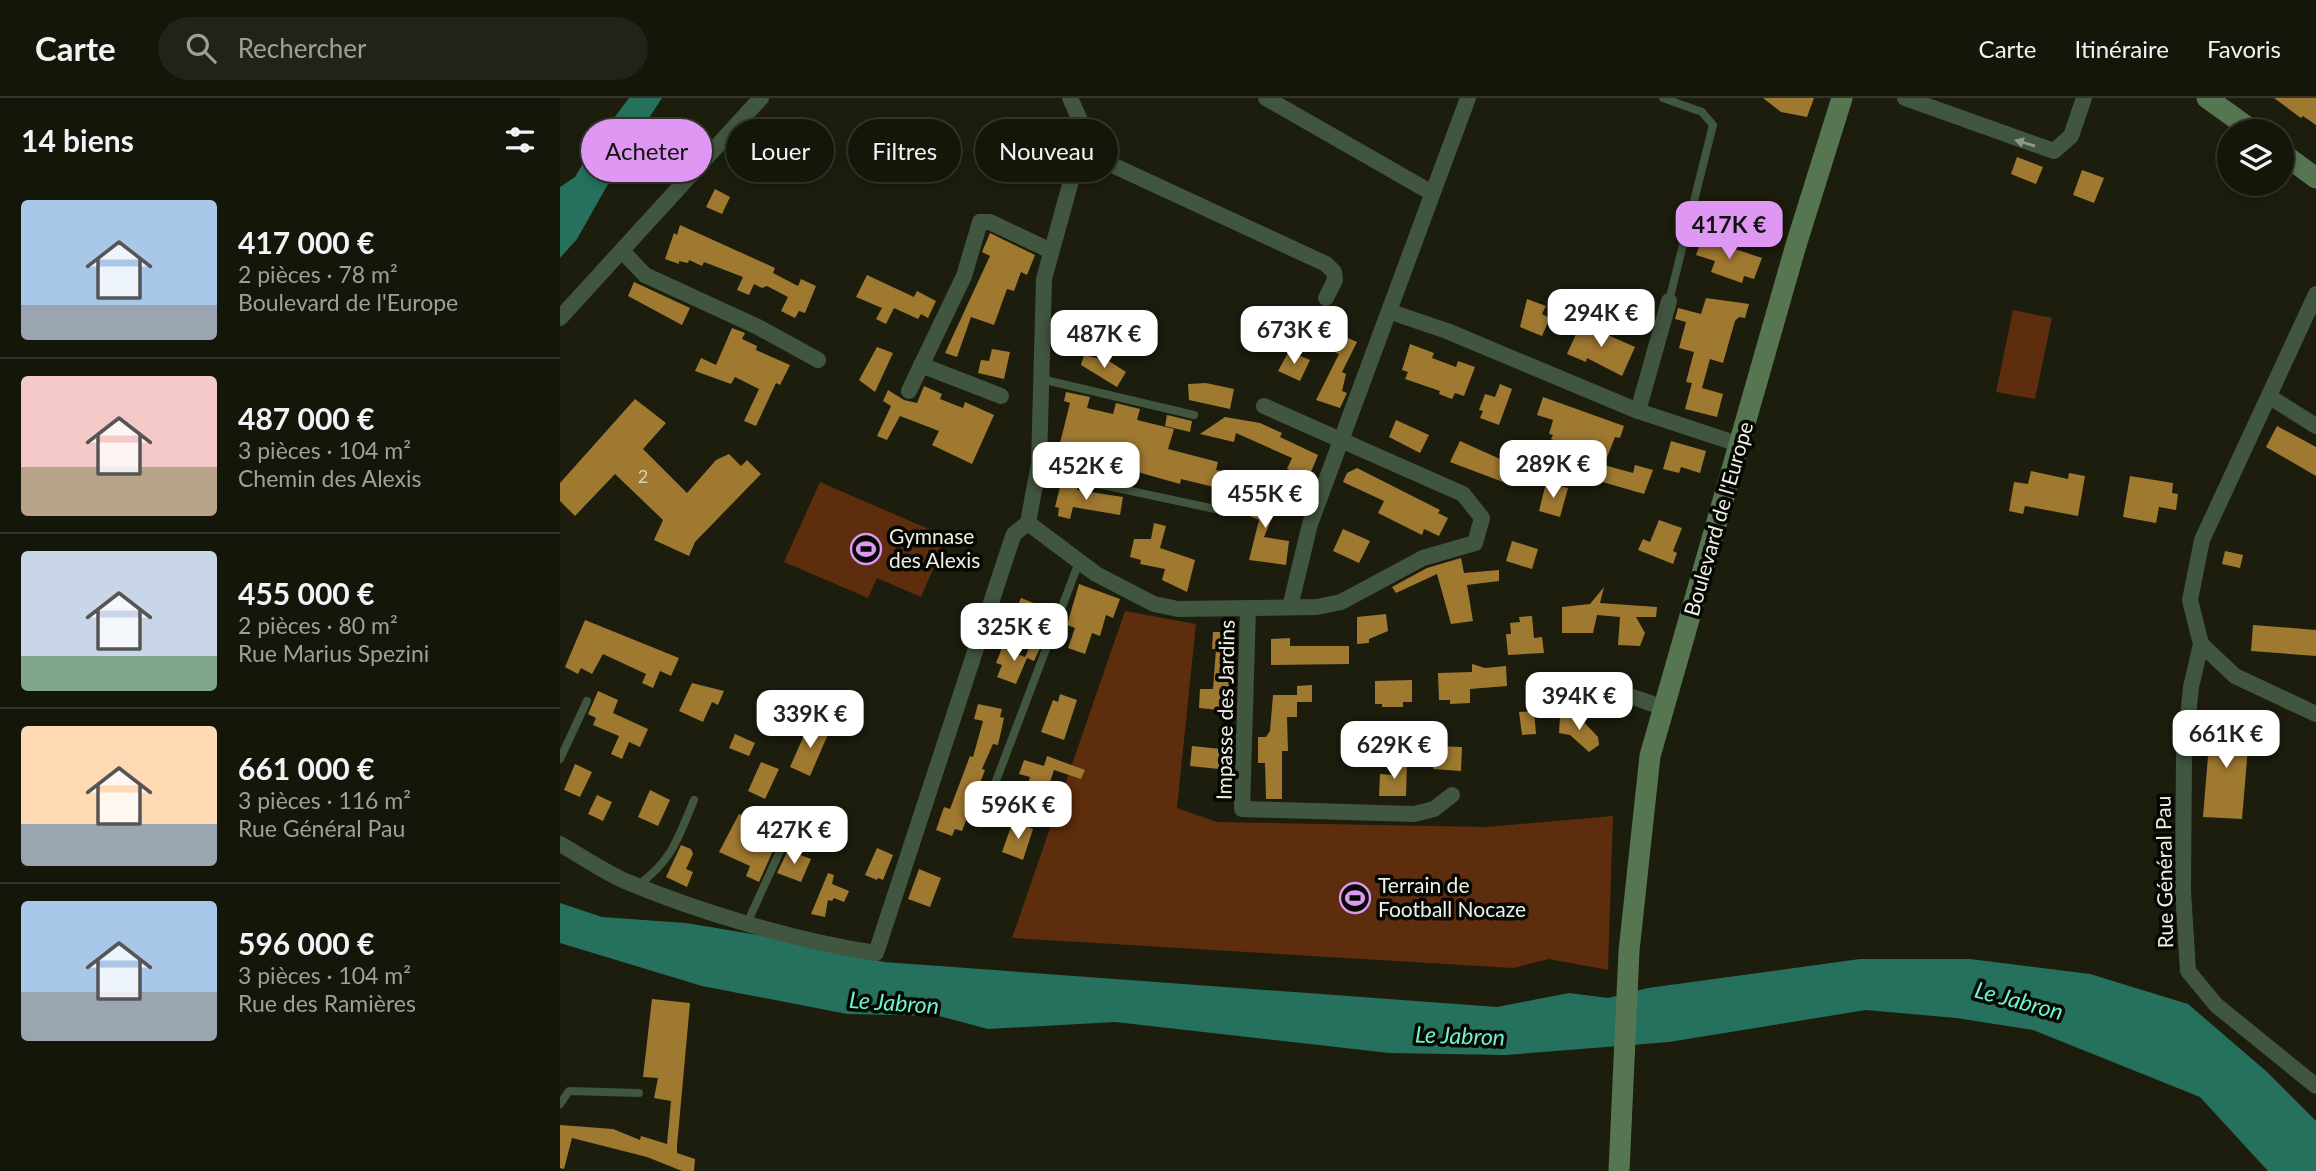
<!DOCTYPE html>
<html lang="fr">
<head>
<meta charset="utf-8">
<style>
  :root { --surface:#15160a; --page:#222318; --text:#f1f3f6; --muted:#9d9f9c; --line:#34352b; --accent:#de98f3 }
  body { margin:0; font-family:Lato,sans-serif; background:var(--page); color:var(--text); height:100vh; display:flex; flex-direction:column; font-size:26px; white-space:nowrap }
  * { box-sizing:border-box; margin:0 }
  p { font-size:23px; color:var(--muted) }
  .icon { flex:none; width:38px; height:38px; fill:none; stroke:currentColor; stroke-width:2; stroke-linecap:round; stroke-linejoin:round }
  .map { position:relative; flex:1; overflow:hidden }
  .drawer { display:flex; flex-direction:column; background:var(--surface); width:560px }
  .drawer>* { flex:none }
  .banner { position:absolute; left:21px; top:21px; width:665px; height:63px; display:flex; gap:14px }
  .tools { position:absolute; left:1657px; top:21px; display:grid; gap:14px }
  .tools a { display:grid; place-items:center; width:77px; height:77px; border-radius:50%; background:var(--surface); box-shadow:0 4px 10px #0003,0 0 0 2px var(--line); font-size:35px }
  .price { position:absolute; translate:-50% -60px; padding:0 16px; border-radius:14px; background:#fff; color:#222; font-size:23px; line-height:46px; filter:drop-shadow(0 2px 4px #0008) }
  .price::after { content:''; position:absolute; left:50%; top:42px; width:21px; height:16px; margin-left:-10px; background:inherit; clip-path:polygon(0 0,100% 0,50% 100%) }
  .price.on { background:var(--accent); color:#111 }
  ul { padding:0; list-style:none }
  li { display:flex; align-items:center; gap:21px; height:175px; padding:0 21px }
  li+li { border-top:2px solid var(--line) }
  li span { display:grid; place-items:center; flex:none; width:196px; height:140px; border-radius:7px; color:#555 }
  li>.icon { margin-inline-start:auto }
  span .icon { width:84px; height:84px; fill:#fffc; stroke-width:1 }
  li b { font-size:30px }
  h2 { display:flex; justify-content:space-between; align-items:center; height:84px; padding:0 21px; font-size:30px }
  .tag { padding:0 24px; border-radius:32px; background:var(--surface); box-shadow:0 4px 10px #0003,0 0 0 2px var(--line); font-size:24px; line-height:63px }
  .tag.on { background:var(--accent); color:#111 }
  header { display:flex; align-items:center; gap:42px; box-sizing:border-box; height:98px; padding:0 35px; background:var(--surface); border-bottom:2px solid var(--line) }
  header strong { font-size:33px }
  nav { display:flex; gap:38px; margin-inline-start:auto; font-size:24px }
  .search { width:490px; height:63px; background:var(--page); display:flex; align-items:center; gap:18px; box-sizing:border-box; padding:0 24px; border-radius:38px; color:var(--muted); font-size:26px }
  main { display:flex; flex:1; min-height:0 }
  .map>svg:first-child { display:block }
  .green { fill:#5d2d0d }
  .water { fill:#25715e }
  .building { fill:#a07931 }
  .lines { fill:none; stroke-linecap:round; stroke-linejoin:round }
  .service { stroke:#41563e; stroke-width:8 }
  .minor { stroke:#41563e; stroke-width:16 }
  .secondary { stroke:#557651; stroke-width:21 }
  .oneway { fill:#8f9b89 }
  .labels { text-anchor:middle; stroke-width:7; stroke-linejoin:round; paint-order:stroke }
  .number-label { font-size:18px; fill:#dbd2b8 }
  .street-label { font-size:21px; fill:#eff0e5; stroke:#060702 }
  .poi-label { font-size:21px; fill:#eff0e5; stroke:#060702; text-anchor:start }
  .water-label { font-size:23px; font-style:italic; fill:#6df5d0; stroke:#060702 }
</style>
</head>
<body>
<header>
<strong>Carte</strong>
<div class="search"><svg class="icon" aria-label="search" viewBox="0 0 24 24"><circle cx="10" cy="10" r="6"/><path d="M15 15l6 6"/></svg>Rechercher</div>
<nav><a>Carte</a><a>Itinéraire</a><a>Favoris</a></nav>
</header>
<main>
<section class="drawer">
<h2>14 biens<svg class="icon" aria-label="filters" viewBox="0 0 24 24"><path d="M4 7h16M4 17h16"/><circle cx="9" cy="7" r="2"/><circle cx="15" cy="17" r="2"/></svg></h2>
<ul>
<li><span style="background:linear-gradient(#a9c7e8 75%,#9aa5b1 0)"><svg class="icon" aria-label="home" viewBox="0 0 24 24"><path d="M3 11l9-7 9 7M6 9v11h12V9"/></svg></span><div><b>417 000 €</b><p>2 pièces · 78 m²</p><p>Boulevard de l'Europe</p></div></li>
<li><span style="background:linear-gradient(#f6c9c9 65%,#b9a48a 0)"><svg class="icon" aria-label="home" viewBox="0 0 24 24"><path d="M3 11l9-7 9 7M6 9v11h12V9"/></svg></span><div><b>487 000 €</b><p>3 pièces · 104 m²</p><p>Chemin des Alexis</p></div></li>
<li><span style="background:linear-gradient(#c9d6e8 75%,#7fa58c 0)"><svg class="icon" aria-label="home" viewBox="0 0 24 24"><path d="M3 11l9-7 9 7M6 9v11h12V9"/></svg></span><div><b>455 000 €</b><p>2 pièces · 80 m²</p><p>Rue Marius Spezini</p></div></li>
<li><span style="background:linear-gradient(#ffd9b3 70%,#9aa5b1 0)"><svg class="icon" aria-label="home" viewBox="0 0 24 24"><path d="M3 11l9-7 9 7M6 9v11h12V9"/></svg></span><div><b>661 000 €</b><p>3 pièces · 116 m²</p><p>Rue Général Pau</p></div></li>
<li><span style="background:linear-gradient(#a9c7e8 65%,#9aa5b1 0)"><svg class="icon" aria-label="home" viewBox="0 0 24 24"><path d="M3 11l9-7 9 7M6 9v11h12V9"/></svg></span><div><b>596 000 €</b><p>3 pièces · 104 m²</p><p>Rue des Ramières</p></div></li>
</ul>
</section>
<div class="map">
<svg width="1756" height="1073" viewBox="0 0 1756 1073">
  <rect width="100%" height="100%" fill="#1c1d0d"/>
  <g class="green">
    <path d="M1453 212 1492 220 1475 301 1436 294Z"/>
    <path d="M260 384 387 439 361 499 317 480 308 500 224 464Z"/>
    <path d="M565 513 636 526 617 710 657 724 926 729 1053 718 1048 872 989 861 953 870 452 840Z"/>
  </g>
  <g class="water">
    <path d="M69 0H102L61 63 17 141 0 160V89L15 79 33 48Z"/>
    <path d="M0 805 42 819 126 825 210 839 324 864 937 909 1009 895 1048 900 1088 890 1300 861H1410L1530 876 1628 906 1706 973 1756 1023V1073H1708L1640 999 1473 932 1396 920 1306 912 1109 944 946 957 829 955 555 924 428 931 379 918 287 916 142 888 0 845Z"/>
  </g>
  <g class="building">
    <path d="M1203 0H1254L1247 19 1221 14Z"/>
    <path d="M1714 0H1756V27L1743 18 1741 20Z"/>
    <path d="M1457 59 1483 69 1476 86 1451 76Z"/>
    <path d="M1522 72 1544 80 1534 105 1513 97Z"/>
    <path d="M155 91 170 99 162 116 146 109Z"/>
    <path d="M120 127 215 170 213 175 238 188 241 181 256 188 245 215 239 213 235 220 221 213 228 199 207 188 202 190 194 186 189 197 177 192 183 179 144 164 142 168 129 162 128 165 119 163V166L105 161 114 135 117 137Z"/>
    <path d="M430 135 475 157 467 177 461 174 454 193 447 191 434 227 411 219 397 259 385 255 430 158 422 154Z"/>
    <path d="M1142 140 1202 160 1194 181 1184 178 1182 185 1151 174 1155 163 1136 157Z"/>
    <path d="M307 177 354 199 357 193 376 203 368 220 361 216 358 221 334 210 326 226 316 221 322 210 296 199Z"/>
    <path d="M74 184 130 210 122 227 68 198Z"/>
    <path d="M1146 200 1189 206 1185 220 1179 219 1175 223 1163 265 1150 261 1142 290 1163 296 1157 319 1125 311 1132 285 1126 284 1134 254 1119 250 1126 224 1115 221 1118 210 1141 216Z"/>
    <path d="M967 201 986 208 982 216 990 220 982 238 960 229Z"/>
    <path d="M1021 225 1075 249 1062 278 1027 260 1026 264 1007 256Z"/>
    <path d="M172 230 185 235 182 241 197 248 196 252 230 267 220 287 216 285 196 328 184 323 199 291 175 279 171 286 135 273 141 260 156 267Z"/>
    <path d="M770 232 797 244 782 274 786 276 782 293 787 295 780 310 756 302 779 256 762 248Z"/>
    <path d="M850 246 874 255 872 260 896 269 898 263 915 269 904 298 895 295 892 301 879 296 880 293 845 281 848 274 842 272Z"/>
    <path d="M317 249 333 255 315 294 299 282Z"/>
    <path d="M432 251 450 254 444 281 418 275 421 262 429 263Z"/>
    <path d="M729 253 750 262 740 283 718 273Z"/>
    <path d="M524 257 549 263 566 274 557 289 521 267Z"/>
    <path d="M646 285 674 291 670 311 629 302 628 286Z"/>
    <path d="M940 286 952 291 939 327 920 320 923 313 919 312 925 296 935 299Z"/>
    <path d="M364 288 382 296 380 301 403 310 405 304 434 317 412 366 372 347 379 333 340 318 327 342 317 338 331 308 323 303 328 292 344 302 357 305Z"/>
    <path d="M506 294 530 299 527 310 553 316 556 305 580 311 577 322 614 331 608 351 658 364 656 372 662 373 658 390 621 381 620 386 560 369 563 354 522 346 517 362 497 357 510 305 504 303Z"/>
    <path d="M983 299 1064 328 1060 340 1055 339 1044 367 1073 375 1075 367 1093 372 1084 396 1022 378 1029 350 1007 342 1006 347 991 341 993 337 989 336 993 322 977 317Z"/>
    <path d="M75 301 106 325 83 351 127 395 156 362 169 356 181 368 187 362 201 376 135 444 129 458 94 442 103 422 55 376 15 418 0 403V385Z"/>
    <path d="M607 317 632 323 630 334 605 328Z"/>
    <path d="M665 319 700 325 722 335 720 339 758 357 749 379 727 371 732 360 676 335 674 344 640 336Z"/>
    <path d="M836 322 869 337 860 355 829 339Z"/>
    <path d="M1717 328 1756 349V378L1706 349Z"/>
    <path d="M900 343 960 370 951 387 890 364Z"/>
    <path d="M1111 343 1146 353 1140 375 1121 369 1119 375 1103 371Z"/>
    <path d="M797 370 880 412 878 415 888 420 879 438 864 431 862 437 818 415 824 403 783 384 787 375Z"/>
    <path d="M1471 373 1508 381 1509 375 1525 378 1518 418 1465 408 1463 416 1449 413 1454 384 1468 386Z"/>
    <path d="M1570 378 1613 385 1612 395 1618 396 1616 412 1599 409 1596 425 1563 419Z"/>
    <path d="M501 385 518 389 517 392 563 399 560 417 513 409 510 421 498 418 499 410 495 409Z"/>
    <path d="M986 385 1008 390 1000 419 979 413Z"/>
    <path d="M690 392 719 404 704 439 729 443 726 467 689 462 699 422 680 414Z"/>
    <path d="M1099 422 1122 430 1113 453 1117 455 1113 466 1078 452 1083 441 1090 444Z"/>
    <path d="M594 425 606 428 600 450 635 462 627 494 602 482 605 471 580 466 581 462 570 459 574 441H591Z"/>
    <path d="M783 431 810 443 799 465 773 453Z"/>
    <path d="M952 443 978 451 972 471 946 463Z"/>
    <path d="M1665 453 1683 457 1680 470 1662 466Z"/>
    <path d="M901 460 904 475 939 472V483L907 487 913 523 891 526 877 476 836 495 832 489 867 470Z"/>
    <path d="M519 486 560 501 553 520 546 517 540 538 532 535 525 556 508 550 515 530 507 527Z"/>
    <path d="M1044 489 1040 505 1097 509 1096 519H1076L1085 535 1080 548 1058 547 1060 519 1037 517 1033 535H1002V509L1030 506Z"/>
    <path d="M461 500 489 511 482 527 454 516Z"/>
    <path d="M826 516 828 533 809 541V545L797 546V519Z"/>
    <path d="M972 518 974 540 982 539 984 555 948 557 946 536H951L950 525 960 524 959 519Z"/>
    <path d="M25 522 119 560 111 578 100 573 93 590 82 585 86 576 43 556 32 576 21 570 18 576 5 569Z"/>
    <path d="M1693 527 1756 532V558L1691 553Z"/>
    <path d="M653 534H671L669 613 639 610 640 591H653L656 551H652Z"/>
    <path d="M730 540V548H789V566L711 567V541Z"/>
    <path d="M471 546 480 550 474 563 467 560 456 586 437 579 442 567 436 565 442 550 465 559Z"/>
    <path d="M912 566 925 570 946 568 947 588 910 591V605L890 606V602H879L878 575 912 574Z"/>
    <path d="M852 582V604H843V609H822V606H815V583Z"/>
    <path d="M132 585 164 593 158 607 152 604 143 624 119 613Z"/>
    <path d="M752 587V604H737V619H727L728 653H722V701H706L705 665H698V639H706L710 633 713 597H737V588Z"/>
    <path d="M38 593 58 602 53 615 88 631 80 649 69 644 62 661 51 656 59 638 33 627 36 620 28 616Z"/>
    <path d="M500 596 517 602 504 642 481 634 493 602 498 604Z"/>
    <path d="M418 606 442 611 440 619 444 620 438 647 433 646 422 671 425 672 402 733 395 731 392 738 376 732 384 709 390 711 410 658 413 659 423 623 414 621Z"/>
    <path d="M974 613 976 636 962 637 959 614Z"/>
    <path d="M1000 619H1019L1038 639 1039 647 1029 654 1010 637 999 635Z"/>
    <path d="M1651 622 1690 626 1682 721 1643 719Z"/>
    <path d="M249 626 269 634 250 678 230 669Z"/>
    <path d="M175 636 195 645 189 658 169 650Z"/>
    <path d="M632 648 661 651 659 671 630 668Z"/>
    <path d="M874 648 902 649 901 673 873 671Z"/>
    <path d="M487 658 525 672 521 681 494 672 483 706 463 700 470 679 459 676 464 662 484 668Z"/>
    <path d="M201 664 219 671 205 701 188 693Z"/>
    <path d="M832 664H847L846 698H819L820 676 832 677Z"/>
    <path d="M15 666 32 674 20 699 4 692Z"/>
    <path d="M90 692 110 702 98 728 78 719Z"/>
    <path d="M37 697 52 704 43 723 28 716Z"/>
    <path d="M179 716 195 724 191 732 217 744 199 784 186 778 190 768 159 754Z"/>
    <path d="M453 723 473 731 463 762 442 754Z"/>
    <path d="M121 747 131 751 133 756 126 771 133 774 127 789 106 779Z"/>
    <path d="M317 750 333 757 323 782 318 780 317 782 305 777Z"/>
    <path d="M228 752 251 761 241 784 217 775Z"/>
    <path d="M359 771 381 780 370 809 348 801Z"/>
    <path d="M268 775 274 777 272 786 289 793 284 804 274 800 272 803 268 802 265 819 251 816Z"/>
    <path d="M92 901 130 905 117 1048V1055L135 1061 134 1073H122L87 1059 12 1040 4 1071 0 1070V1027L53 1031 80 1042 81 1038 107 1046 111 1003 94 1000 98 980 83 979Z"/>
  </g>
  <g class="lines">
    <g class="service">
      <path d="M1103 0 1142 14 1153 27 1109 203"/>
      <path d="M481 281 634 317"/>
      <path d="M477 373 655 411"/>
      <path d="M0 661 27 603"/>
      <path d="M428 704 519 464"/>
      <path d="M78 787C112 763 118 740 134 702"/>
      <path d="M188 823 232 727"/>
      <path d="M0 1006 9 993 79 995"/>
    </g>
    <g class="minor">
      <path d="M510 0 520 22 522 43 484 181 479 365 468 425 536 476 594 506 618 511 757 509 781 504 863 460 915 445 922 420 903 396 704 308"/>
      <path d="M706 0 872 95"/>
      <path d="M1345 0 1494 53 1511 38 1524 0"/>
      <path d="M520 52 766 166 774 174 775 182 766 200"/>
      <path d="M63 154 85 177 198 229 258 262"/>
      <path d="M1756 196 1642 442 1630 502 1641 546 1631 589 1624 659 1623 793 1628 873 1656 907 1756 988"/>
      <path d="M1109 203 1078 313 1181 347"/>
      <path d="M831 214 887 233 1078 313"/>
      <path d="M0 220 201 0"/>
      <path d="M361 267 441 298"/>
      <path d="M349 293 404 178 420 124H430L491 153"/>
      <path d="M1710 299 1756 328"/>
      <path d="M730 509 750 426 908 0"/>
      <path d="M688 511 682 711 854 716 874 711 892 697"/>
      <path d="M1641 546 1675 578 1756 616"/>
      <path d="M1053 592 1104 610"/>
      <path d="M0 746C21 758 43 773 65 783 139 814 236 843 316 855L451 444 454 436 468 425"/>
    </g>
    <g class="secondary">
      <path d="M1647 0 1693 33"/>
      <path d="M1722 55 1756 80"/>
      <path d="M1059 1073 1069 853 1090 658 1236 147 1282 0"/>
    </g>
  </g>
  <defs><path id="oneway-solid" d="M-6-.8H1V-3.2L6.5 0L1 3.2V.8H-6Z" transform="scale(1.75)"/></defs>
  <use class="oneway" href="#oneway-solid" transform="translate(1465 45) rotate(-163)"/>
  <defs>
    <g id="stadium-ring" transform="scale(1.575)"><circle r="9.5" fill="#060702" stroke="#de98f3" stroke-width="1.5"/><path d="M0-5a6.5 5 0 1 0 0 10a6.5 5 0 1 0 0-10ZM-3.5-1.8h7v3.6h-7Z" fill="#de98f3"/></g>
  </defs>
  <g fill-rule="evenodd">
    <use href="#stadium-ring" x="306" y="451"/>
    <use href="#stadium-ring" x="795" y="800"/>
  </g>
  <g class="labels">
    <g class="number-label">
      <text x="83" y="385">2</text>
    </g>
    <g class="street-label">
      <text transform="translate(1159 421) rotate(-74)" y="7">Boulevard de l'Europe</text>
      <text transform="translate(666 612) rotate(-89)" y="7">Impasse des Jardins</text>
      <text transform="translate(1605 774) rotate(-91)" y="7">Rue Général Pau</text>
    </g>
    <g class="poi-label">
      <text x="329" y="446">Gymnase<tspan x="329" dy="24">des Alexis</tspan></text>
      <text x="818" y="795">Terrain de<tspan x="818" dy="24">Football Nocaze</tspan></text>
    </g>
    <g class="water-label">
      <text transform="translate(1459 903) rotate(15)" y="8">Le Jabron</text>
      <text transform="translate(334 905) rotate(4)" y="8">Le Jabron</text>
      <text transform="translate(900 938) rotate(2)" y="8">Le Jabron</text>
    </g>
  </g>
</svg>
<div class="tools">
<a><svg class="icon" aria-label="layers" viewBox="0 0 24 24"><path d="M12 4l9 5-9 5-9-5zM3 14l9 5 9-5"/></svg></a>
</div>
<b class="price on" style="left:1169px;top:163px">417K €</b>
<b class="price" style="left:1041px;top:251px">294K €</b>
<b class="price" style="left:734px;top:268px">673K €</b>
<b class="price" style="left:544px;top:272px">487K €</b>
<b class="price" style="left:993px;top:402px">289K €</b>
<b class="price" style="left:526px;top:404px">452K €</b>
<b class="price" style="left:705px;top:432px">455K €</b>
<b class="price" style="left:454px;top:565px">325K €</b>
<b class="price" style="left:1019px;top:634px">394K €</b>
<b class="price" style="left:250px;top:652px">339K €</b>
<b class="price" style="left:1666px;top:672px">661K €</b>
<b class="price" style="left:834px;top:683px">629K €</b>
<b class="price" style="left:458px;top:743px">596K €</b>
<b class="price" style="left:234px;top:768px">427K €</b>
<div class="banner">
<a class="tag on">Acheter</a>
<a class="tag">Louer</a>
<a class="tag">Filtres</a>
<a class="tag">Nouveau</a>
</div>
</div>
</main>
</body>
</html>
